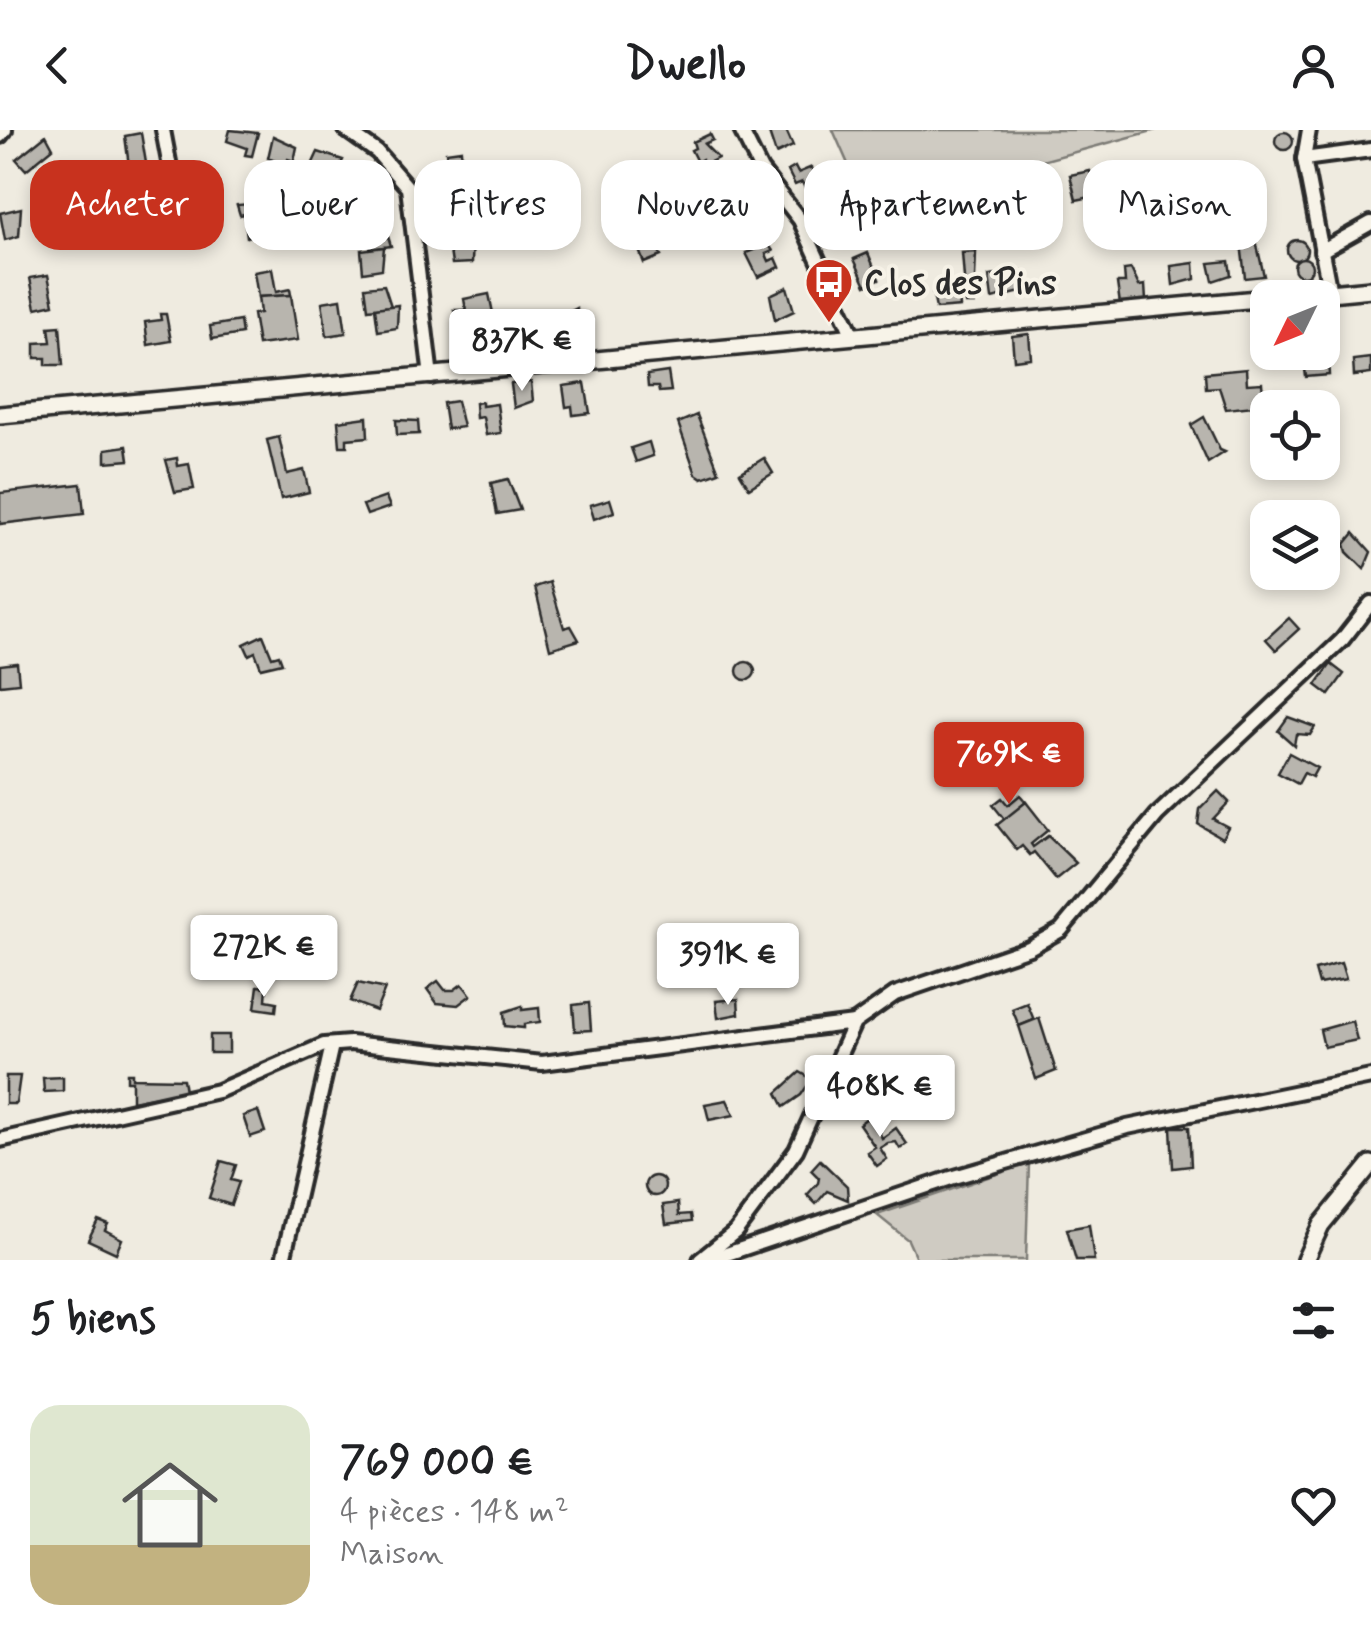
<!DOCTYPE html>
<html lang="fr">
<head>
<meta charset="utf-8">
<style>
  :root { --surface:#fff; --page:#f6f6f6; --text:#202124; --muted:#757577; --accent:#c8321e }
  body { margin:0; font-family:Mynerve,sans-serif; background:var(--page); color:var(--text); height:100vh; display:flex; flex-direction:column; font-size:38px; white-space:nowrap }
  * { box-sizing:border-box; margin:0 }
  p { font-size:32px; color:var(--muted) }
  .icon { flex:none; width:55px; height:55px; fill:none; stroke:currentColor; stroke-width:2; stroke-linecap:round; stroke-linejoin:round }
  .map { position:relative; height:1130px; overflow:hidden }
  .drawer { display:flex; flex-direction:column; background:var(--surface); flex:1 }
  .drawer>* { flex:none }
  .guide { position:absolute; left:30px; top:30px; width:1312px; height:90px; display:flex; gap:20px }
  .needle { width:65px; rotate:227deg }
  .controls { position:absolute; left:1250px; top:150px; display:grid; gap:20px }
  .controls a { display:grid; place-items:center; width:90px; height:90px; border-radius:20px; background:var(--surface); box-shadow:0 5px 15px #0003; font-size:50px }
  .price { position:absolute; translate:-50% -85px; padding:0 22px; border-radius:10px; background:#fff; color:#222; font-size:32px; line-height:65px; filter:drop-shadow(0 2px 5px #0008) }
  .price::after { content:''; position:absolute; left:50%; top:60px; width:30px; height:22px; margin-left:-15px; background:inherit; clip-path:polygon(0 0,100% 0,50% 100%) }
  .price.selected { background:var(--accent); color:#fff }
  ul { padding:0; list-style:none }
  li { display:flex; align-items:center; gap:30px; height:250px; padding:0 30px }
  li span { display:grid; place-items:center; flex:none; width:280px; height:200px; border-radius:30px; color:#555 }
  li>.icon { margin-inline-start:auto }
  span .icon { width:120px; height:120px; fill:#fffc; stroke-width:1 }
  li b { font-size:42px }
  h2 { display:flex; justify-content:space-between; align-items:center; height:120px; padding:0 30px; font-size:42px }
  .pill { padding:0 35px; border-radius:30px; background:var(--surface); box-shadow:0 5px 15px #0003; font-size:35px; line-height:90px }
  .pill.selected { background:var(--accent); color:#fff }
  header { display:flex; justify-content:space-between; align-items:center; height:130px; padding:0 30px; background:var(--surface); font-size:45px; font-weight:700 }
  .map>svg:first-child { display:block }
  .green { fill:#cfcbc2; stroke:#7d7b76; stroke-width:2.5 }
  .building { fill:#b8b5ae; stroke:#2b2b2b; stroke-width:2.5 }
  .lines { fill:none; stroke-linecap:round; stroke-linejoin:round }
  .minor-casing { stroke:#2b2b2b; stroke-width:20 }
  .major-casing { stroke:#2b2b2b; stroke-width:22 }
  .minor { stroke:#f7f3e8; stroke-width:12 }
  .major { stroke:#f7f3e8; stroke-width:15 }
  .labels { text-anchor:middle; stroke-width:8; stroke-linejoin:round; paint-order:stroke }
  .poi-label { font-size:35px; font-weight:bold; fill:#2b2b2b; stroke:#f7f3e8; text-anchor:start }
</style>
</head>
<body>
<header><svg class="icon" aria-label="back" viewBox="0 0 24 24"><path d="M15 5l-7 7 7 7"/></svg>Dwello<svg class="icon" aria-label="person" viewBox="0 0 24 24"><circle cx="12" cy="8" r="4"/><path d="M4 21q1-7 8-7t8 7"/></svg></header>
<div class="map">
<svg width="1371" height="1130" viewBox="0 0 1371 1130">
  <rect width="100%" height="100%" fill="#efebe0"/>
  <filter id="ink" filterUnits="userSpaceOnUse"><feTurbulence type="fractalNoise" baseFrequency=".01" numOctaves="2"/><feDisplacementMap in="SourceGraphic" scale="20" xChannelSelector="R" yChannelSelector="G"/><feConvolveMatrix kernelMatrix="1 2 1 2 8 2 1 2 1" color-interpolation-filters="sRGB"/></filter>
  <g filter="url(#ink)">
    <g class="green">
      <path d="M833 0H1156L1005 41 903 111 852 43Z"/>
      <path d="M1029 1033 1026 1130H917L908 1110 877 1085Z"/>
    </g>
    <g class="building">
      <path d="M230 0 258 3 252 26 245 25 247 18 227 11Z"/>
      <path d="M768 0H786L793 16 776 24Z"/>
      <circle cx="1284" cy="11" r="9"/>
      <path d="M141 3 146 33 129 36 125 6Z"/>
      <path d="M710 4 713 10 704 14 718 28 704 35 702 29 697 32 691 20 695 18 693 12Z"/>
      <path d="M46 5 53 18 26 40 16 29Z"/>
      <path d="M273 6 297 17 294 31 288 29 286 36 268 28Z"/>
      <path d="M461 20 463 41 468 40 469 48 449 50 446 22Z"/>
      <path d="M318 22 343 30 336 44 312 35Z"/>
      <path d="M795 37 798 43 812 37 815 57 822 55 827 66 812 73 802 52 795 55 788 41Z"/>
      <path d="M208 38 210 63 194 64 190 40Z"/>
      <path d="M1090 41 1096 66 1076 70 1070 45Z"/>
      <path d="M361 42 377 58 366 75 350 54Z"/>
      <path d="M132 49 134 77 120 79 114 52Z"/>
      <path d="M733 59V72L746 66 753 78 731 88 720 66Z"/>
      <path d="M475 63 483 84 462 86 459 65Z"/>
      <path d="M262 73 266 102 247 107 244 84 240 85 237 75Z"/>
      <path d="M21 78 19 106 5 110 0 83Z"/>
      <path d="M837 84 854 111 841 117 824 90Z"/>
      <path d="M383 90 391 116 371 119 367 92Z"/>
      <path d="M158 95 161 113 135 112 133 97Z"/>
      <path d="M1254 102 1264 146 1245 148 1240 104Z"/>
      <path d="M650 103 661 126 644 133 635 110Z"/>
      <path d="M761 103 773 121 766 124 769 131 776 128 780 137 758 147 746 123 756 119 750 108Z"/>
      <path d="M473 107 472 133 452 134 450 121 459 120 457 108Z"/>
      <circle cx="1297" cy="120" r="10"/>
      <path d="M384 117 382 139 363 142 361 120Z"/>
      <path d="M976 122 974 174H966L962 123Z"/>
      <path d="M868 123 879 149 866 155 854 129Z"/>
      <circle cx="1303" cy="137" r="9"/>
      <path d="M1229 131 1231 145 1213 151 1209 133Z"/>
      <path d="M1194 133 1195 149 1173 155 1171 136Z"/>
      <path d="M272 139 276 162 290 159 291 165 258 167 254 142Z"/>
      <path d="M1131 139 1139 156 1145 155 1146 171 1120 174 1117 153H1125L1124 140Z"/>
      <path d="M1021 142V162L992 169 989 146Z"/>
      <path d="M48 145 54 174 36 178 30 148Z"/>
      <path d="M384 155 391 176 368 179 365 157Z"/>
      <path d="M787 157 794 181 775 190 770 165Z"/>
      <path d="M958 161 960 177 936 179 933 164Z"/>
      <path d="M489 164 493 183 477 185 480 198 496 195 502 226 480 232V228L463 229 454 180H466L464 169Z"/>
      <path d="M291 165 298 210 258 215 253 184 260 183 258 167Z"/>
      <path d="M341 169 346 203 327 206 322 172Z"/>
      <path d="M398 175 397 198 378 201 375 178Z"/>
      <path d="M577 178 578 203 561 205 558 188Z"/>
      <path d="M160 184H166L171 211 148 215 145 192 161 190Z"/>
      <path d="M542 188 545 205 524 209 521 191Z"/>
      <path d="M240 191 242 204 212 209 210 196Z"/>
      <path d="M60 196 63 235H46V228H35V213L51 212 49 197Z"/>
      <path d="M1029 204 1031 228 1014 230 1012 206Z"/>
      <path d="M1371 228V244L1354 246 1353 230Z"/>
      <path d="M1328 229 1329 245 1306 247 1304 231Z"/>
      <path d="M1246 239 1247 254 1262 253 1264 275 1226 279 1219 257 1206 258 1205 243Z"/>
      <path d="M668 242 671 261 659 262 658 257H648L647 245Z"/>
      <path d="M531 252 533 271 514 278 511 254Z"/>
      <path d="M585 253 590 283 573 285 572 276 566 277 563 256Z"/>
      <path d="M457 271 463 297 447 299 443 273Z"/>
      <path d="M482 272V276L497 274 501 303 486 305 483 287 476 288 475 273Z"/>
      <path d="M697 285 719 342 702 348 696 344 678 293Z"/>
      <path d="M367 287 368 307 347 309V316H340L338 291Z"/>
      <path d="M1204 287 1220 320 1225 322 1208 333 1191 295Z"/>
      <path d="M396 290 418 291 419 304 397 305Z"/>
      <path d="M279 307 287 344 304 340 309 362 281 369 267 310Z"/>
      <path d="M649 312 653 326 636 332 631 318Z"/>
      <path d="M127 316 129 330 106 332V319Z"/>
      <path d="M177 328 178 336 189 334 194 359 175 362 166 330Z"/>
      <path d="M764 328 773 343 749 358 740 343Z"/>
      <path d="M508 349 520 380 497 384 491 353Z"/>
      <path d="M81 354 84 384 0 394V363Z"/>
      <path d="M386 367 390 377 367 385 363 375Z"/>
      <path d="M610 369 614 382 594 389 590 375Z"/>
      <path d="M1354 403 1371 422 1364 439 1347 422 1345 414Z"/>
      <path d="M550 452 564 498 571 496 579 510 550 519 535 457Z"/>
      <path d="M1289 488 1299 499 1276 520 1266 509Z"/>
      <path d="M263 505 272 527 279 525 282 533 261 538 255 522 249 525 244 514Z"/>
      <circle cx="746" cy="541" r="9"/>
      <path d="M17 533 19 553 0 555V535Z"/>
      <path d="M1331 534 1344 544 1329 565 1316 555Z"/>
      <path d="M1288 587 1315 597 1310 605 1296 604 1294 615 1278 601Z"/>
      <path d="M1289 623 1317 638 1312 647 1304 643 1298 654 1278 643Z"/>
      <path d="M1218 661 1229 672 1213 689 1228 697 1222 708 1198 694 1200 679Z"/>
      <path d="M1020 665 1026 672 1005 690 993 675 1002 668 1008 675Z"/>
      <path d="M1026 672 1048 700 1031 714 1033 717 1048 706 1076 733 1056 749 1034 722 1030 725 1022 716 1017 720 997 695Z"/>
      <path d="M1341 833 1346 849 1319 854 1315 840Z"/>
      <path d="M438 851 445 860H454L462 854 471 865 458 875 437 873 427 859Z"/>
      <path d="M358 853 385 859 376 881 350 871Z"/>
      <path d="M258 856 267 857 266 870 277 872 276 881 255 878Z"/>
      <path d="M738 869 739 884 718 888 716 871Z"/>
      <path d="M589 873 591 900 575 901 573 875Z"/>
      <path d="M1027 873 1034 890 1019 896 1012 879Z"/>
      <path d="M522 876V880L539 878 540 892 524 894V898L505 896 504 882Z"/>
      <path d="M1039 888 1056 941 1036 949 1019 896Z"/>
      <path d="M1352 891 1357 910 1324 917 1320 900Z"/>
      <rect x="210" y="905" width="19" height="18"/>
      <path d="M800 942 812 949 801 965 784 977 777 963Z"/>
      <path d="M127 943H132V948L183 949 185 961 132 971V951H127Z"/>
      <path d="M6 946H20L16 974H6Z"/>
      <path d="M63 947V961L44 962 43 948Z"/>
      <path d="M727 970 734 985 709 990 705 974Z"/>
      <path d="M258 981 265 1002 250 1007 243 986Z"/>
      <path d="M871 985 882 1008 896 998 907 1014 900 1019 896 1012 888 1013 880 1018 887 1029 877 1036 867 1022 875 1017 859 994Z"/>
      <path d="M1171 997H1189L1191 1036 1173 1038Z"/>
      <path d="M820 1030 847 1056 848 1070 827 1061 816 1074 807 1065 818 1053 819 1048 811 1040Z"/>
      <path d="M221 1031 236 1035 231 1050 239 1052 231 1075 209 1068Z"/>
      <circle cx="655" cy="1056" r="10"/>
      <path d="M678 1073 679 1085 691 1084 692 1091 666 1094 663 1075Z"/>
      <path d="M98 1090 108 1094 105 1100 122 1109 116 1123 88 1110Z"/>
      <path d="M1089 1095 1094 1130H1076L1067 1099Z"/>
    </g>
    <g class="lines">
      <g class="minor-casing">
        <g id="minor">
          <path d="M163 0 175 64"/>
          <path d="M346 0 377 22 408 58 431 247"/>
          <path d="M741 0 761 40 800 90 853 206"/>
          <path d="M1309 0 1304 29 1330 163"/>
          <path d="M0 6 5 0"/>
          <path d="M1304 29 1371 20"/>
          <path d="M1321 121 1371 93"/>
          <path d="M0 1010 218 961 324 915 350 913 542 933 854 893"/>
          <path d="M283 1130 332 915"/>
          <path d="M700 1130 736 1101 796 1020 854 893 895 864 1029 818 1061 800 1157 685 1342 510 1371 473"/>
          <path d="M709 1130 951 1048 1127 997 1371 947"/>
        </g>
      </g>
      <g class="major-casing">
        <g id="major">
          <path d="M1278 168 1371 159"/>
          <path d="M0 285 1268 168"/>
          <path d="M1305 1130 1321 1095 1371 1034"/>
        </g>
      </g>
      <use href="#minor" class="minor"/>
      <use href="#major" class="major"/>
    </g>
  </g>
  <defs>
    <g id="bus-pin" transform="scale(2.5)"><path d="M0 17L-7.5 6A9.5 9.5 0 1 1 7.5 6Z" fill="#c8321e" stroke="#f7f3e8"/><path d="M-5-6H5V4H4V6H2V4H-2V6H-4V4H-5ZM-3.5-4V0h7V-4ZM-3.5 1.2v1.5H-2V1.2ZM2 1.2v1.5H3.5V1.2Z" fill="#fff"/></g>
  </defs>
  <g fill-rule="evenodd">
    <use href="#bus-pin" x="829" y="152"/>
  </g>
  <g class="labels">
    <g class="poi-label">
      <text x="864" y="164">Clos des Pins</text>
    </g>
  </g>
</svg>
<div class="controls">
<a><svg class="needle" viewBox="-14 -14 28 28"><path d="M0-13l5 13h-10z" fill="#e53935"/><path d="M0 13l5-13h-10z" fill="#757577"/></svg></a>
<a><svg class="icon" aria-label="locate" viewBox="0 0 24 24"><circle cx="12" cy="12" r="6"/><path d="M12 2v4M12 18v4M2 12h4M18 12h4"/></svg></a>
<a><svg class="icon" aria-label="layers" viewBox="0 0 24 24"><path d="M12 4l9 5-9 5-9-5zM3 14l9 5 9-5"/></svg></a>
</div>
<b class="price" style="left:522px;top:264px">837K €</b>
<b class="price selected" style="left:1009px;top:677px">769K €</b>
<b class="price" style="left:264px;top:870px">272K €</b>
<b class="price" style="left:728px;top:878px">391K €</b>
<b class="price" style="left:880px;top:1010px">408K €</b>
<div class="guide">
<a class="pill selected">Acheter</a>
<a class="pill">Louer</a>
<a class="pill">Filtres</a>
<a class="pill">Nouveau</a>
<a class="pill">Appartement</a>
<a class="pill">Maison</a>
</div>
</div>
<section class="drawer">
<h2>5 biens<svg class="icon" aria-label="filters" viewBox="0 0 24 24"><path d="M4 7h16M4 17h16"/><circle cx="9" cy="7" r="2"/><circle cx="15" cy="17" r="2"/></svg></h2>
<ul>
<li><span style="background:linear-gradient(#dfe7d0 70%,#c2b280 0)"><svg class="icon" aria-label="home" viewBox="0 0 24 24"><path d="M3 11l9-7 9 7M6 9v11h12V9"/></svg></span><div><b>769 000 €</b><p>4 pièces · 148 m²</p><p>Maison</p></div><svg class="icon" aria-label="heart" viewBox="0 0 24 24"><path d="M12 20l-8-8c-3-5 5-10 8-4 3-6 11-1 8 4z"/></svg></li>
</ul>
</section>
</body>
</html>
